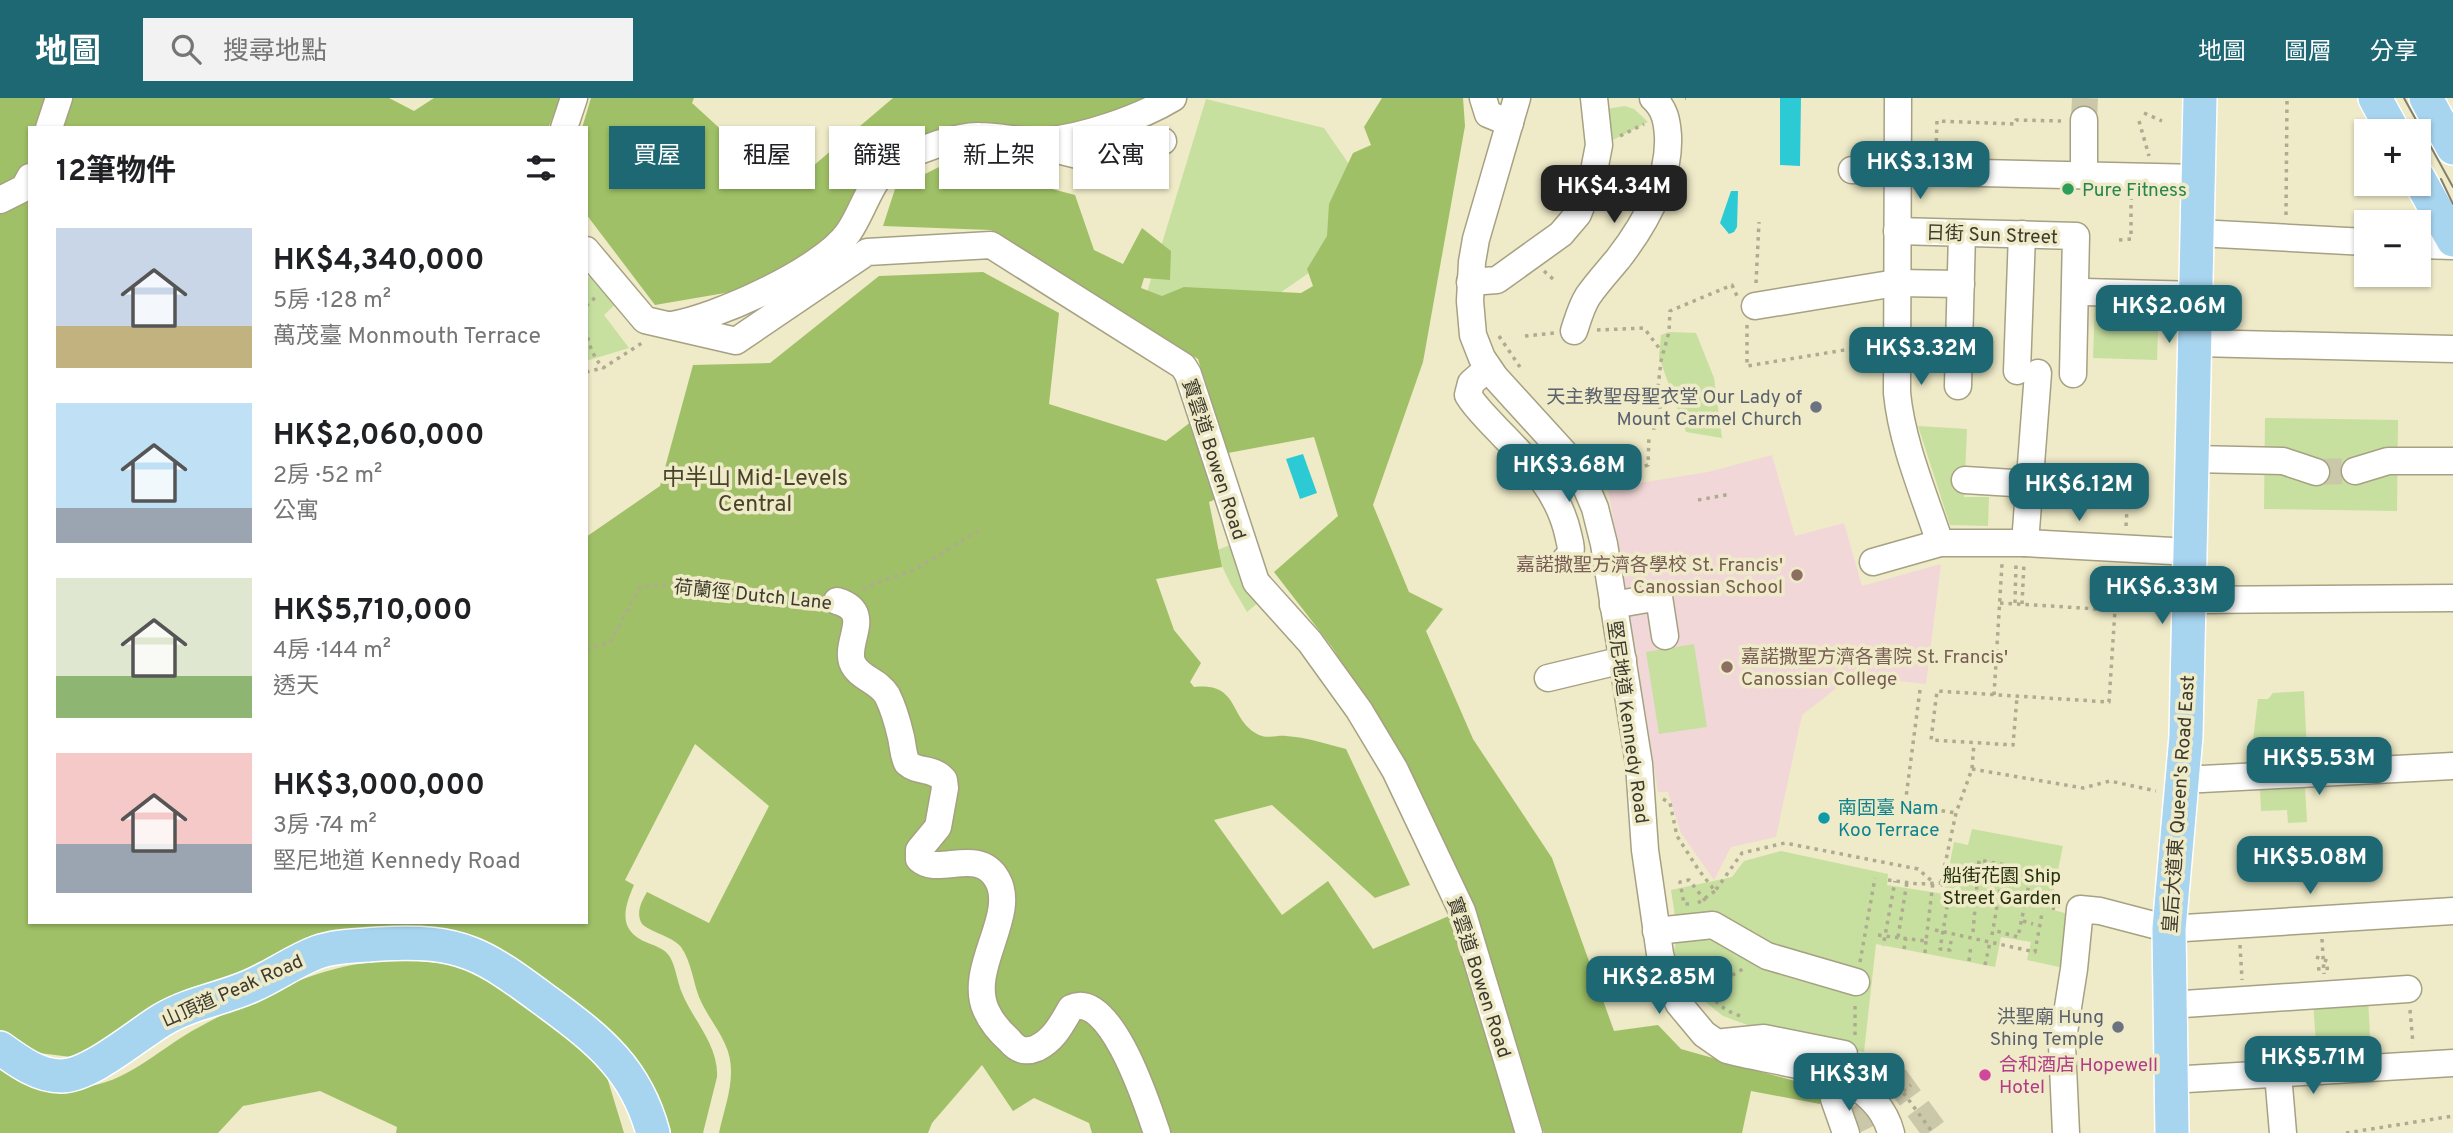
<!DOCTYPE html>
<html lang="zh-TW">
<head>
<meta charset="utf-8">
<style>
  :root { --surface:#fff; --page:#f2f2f2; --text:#202124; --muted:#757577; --accent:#1e6873 }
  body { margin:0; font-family:Overpass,"Noto Sans TC",sans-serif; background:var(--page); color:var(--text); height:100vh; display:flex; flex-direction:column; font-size:26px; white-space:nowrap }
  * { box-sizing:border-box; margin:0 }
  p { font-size:23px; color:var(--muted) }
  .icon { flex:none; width:38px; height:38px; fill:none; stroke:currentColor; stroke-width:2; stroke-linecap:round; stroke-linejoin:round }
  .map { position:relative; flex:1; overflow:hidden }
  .sheet { position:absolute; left:28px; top:28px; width:560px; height:798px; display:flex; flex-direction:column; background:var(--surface); border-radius:0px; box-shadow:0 2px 5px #0004 }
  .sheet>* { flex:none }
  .banner { position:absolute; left:609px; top:28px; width:665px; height:63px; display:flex; gap:14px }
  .fabs { position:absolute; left:2354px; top:21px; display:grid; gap:14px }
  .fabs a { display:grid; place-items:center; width:77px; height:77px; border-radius:0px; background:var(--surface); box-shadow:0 2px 5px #0004; font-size:35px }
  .price { position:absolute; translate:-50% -60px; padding:0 16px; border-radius:14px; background:var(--accent); color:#fff; font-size:23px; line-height:46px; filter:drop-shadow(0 2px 4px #0008) }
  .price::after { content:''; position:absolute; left:50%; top:42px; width:21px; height:16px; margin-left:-10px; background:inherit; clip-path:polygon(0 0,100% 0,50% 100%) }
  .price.selected { background:#222; color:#fff }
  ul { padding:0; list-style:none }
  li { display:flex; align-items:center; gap:21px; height:175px; padding:0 28px }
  li span { display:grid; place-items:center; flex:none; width:196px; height:140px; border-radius:0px; color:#555 }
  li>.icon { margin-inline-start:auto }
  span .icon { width:84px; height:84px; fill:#fffc; stroke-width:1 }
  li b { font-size:30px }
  h2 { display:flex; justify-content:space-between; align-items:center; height:84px; padding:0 28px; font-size:30px }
  .chip { padding:0 24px; border-radius:0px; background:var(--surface); box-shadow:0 2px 5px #0004; font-size:24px; line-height:63px }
  .chip.selected { background:var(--accent); color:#fff }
  header { display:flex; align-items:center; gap:42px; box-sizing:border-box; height:98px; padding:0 35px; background:var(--accent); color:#fff }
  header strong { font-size:33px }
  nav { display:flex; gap:38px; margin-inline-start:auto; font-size:24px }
  .search { width:490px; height:63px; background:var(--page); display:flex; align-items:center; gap:18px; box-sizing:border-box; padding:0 24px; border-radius:0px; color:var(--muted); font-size:26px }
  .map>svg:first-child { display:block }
  .education { fill:#f2d7d8 }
  .green { fill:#c7e0a0 }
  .forest { fill:#9fc066 }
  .water { fill:#2ccad4 }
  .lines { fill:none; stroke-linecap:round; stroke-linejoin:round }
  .minor-tunnel { stroke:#cbc7a9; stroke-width:26; stroke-dasharray:26 13; stroke-linecap:butt }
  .minor-casing { stroke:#a6a182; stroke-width:29 }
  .major-casing { stroke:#fff; stroke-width:36 }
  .path { stroke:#afab90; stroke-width:3.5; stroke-dasharray:3.5 5; stroke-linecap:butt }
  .minor { stroke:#fff; stroke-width:26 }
  .major { stroke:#a7d4ef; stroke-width:33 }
  .tram { stroke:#827f69; stroke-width:2 }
  .path-bridge { stroke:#afab90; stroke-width:3.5; stroke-dasharray:3.5 5; stroke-linecap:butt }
  .leisure-dot { fill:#2e9e5b; stroke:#efeac8; stroke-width:2.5 }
  .worship-dot { fill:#6b7280; stroke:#efeac8; stroke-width:2.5 }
  .education-dot { fill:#8d6e63; stroke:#efeac8; stroke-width:2.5 }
  .culture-dot { fill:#0f9aa8; stroke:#efeac8; stroke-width:2.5 }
  .hotel-dot { fill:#d1479c; stroke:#efeac8; stroke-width:2.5 }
  .labels { text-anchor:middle; stroke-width:7; stroke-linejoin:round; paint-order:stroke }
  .leisure-label { font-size:19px; fill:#27864d; stroke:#efeac8; text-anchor:start }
  .street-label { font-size:19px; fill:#3c3a2c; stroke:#efeac8 }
  .worship-label { font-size:19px; fill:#5b616d; stroke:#efeac8; text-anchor:end }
  .education-label { font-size:19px; fill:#785e54; stroke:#efeac8; text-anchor:end }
  .culture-label { font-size:19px; fill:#0d838f; stroke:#efeac8; text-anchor:start }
  .park-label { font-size:19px; fill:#24310b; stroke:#efeac8 }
  .hotel-label { font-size:19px; fill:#b23c85; stroke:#efeac8; text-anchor:start }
  .quarter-label { font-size:23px; fill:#494427; stroke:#efeac8 }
</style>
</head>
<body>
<header>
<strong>地圖</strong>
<div class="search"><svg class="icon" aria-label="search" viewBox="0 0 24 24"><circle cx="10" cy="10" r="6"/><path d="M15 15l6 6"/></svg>搜尋地點</div>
<nav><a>地圖</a><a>圖層</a><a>分享</a></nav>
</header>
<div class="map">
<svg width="2453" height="1035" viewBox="0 0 2453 1035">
  <rect width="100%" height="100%" fill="#efeac8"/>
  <path class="education" d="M1772 357 1795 438 1844 425 1862 488 1941 466 1926 586 1852 578 1802 617 1776 739 1731 749 1714 782 1681 735 1668 694H1658L1608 390 1708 374Z"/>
  <g class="green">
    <path d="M1206 1 1324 30 1353 72 1349 123 1313 172 1274 199 1145 201Z"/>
    <path d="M1625 8 1634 11 1648 24 1611 43 1606 11Z"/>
    <path d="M595 174 619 203 604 217 629 250 586 263V182Z"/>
    <path d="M2095 203 2159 205 2157 262 2093 260Z"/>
    <path d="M1669 234 1696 235 1714 280 1722 340 1686 334 1659 259 1661 237Z"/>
    <path d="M2265 320 2398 322 2397 413 2264 411Z"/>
    <path d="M1918 328 1967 331 1964 399H1989L1988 428 1950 427Z"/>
    <path d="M1238 444 1259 504 1247 514 1230 485 1215 453Z"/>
    <path d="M1694 546 1707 629 1659 636 1646 554Z"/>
    <path d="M2304 593 2307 655 2251 658 2258 601H2268L2273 595Z"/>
    <path d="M2305 689 2307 724 2288 725 2287 712 2261 713 2260 691Z"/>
    <path d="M1972 731 2063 748 2050 811 2068 816V871L2027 862 2031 844 2001 839 1995 869 1876 846 1864 954 1753 929 1723 918 1698 898 1678 869 1674 852 1677 841V831L1671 792 1732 779 1744 763 1781 753 1888 776 1887 787 1944 796 1954 744 1968 747Z"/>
    <path d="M2368 900 2371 957 2317 960 2313 903Z"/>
  </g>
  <g class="forest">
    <path d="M0 0H389L414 13 434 0H562L548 30H30V824H586V439L660 388 693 267 770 265 879 178 983 174 1059 215 1049 306 1166 343 1196 320 1221 399 1209 404 1222 469 1156 481 1174 532 1201 565 1190 584 1194 589C1241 584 1228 622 1259 637 1268 641 1277 637 1286 638 1306 639 1326 646 1346 651L1410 787 1375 800 1272 707 1214 722 1282 817 1328 783 1373 851 1451 817 1517 1035H1092L1089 1025 1034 1000 1013 1013 982 967 932 1025 928 1035H719C725 1006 739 975 725 946 718 930 706 916 699 899 693 883 691 863 681 849 671 837 645 833 641 824 636 813 642 803 647 794L709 825 769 708 695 646 625 782 634 787C623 812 618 833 648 845 656 848 665 851 670 859 676 870 677 883 682 895 693 922 719 948 717 979L703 1035H667L633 959 398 831 79 960 39 955 0 943Z"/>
    <path d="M591 0H694L692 5 786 91 893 0H1152L1043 39 895 55 823 145 754 190 655 207 586 116V30H582Z"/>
    <path d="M1382 0H1463L1465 28 1423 264 1373 407 1409 494 1443 511 1426 533 1473 641 1552 760 1614 933 1658 927 1681 951 1823 991 1820 1006 1751 993 1742 1035H1544L1475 810 1407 666 1332 549 1274 474 1338 418 1314 339 1228 355 1198 261 991 132 883 128 895 91 949 64 1075 97 1094 152 1123 166 1142 130 1171 153 1170 182 1144 180 1141 190 1162 198 1184 189 1301 195 1313 188 1307 171 1327 138 1329 106 1353 55 1371 47 1364 29Z"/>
    <path d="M399 861 448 866 486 879 576 943 606 976 624 1035H396L397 1029 320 993 243 1008 218 1035H0V969C17 974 69 991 83 989 126 985 157 953 192 933 237 908 286 884 335 871 355 865 378 864 399 861Z"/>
  </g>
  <g class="water">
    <path d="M1780 0H1801L1800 68 1780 67Z"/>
    <path d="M1731 93H1738L1737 129 1734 134 1729 136 1720 125Z"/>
    <path d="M1303 356 1317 395 1300 401 1286 361Z"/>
  </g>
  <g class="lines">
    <g class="minor-tunnel">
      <path d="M2084 22 2085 0"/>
      <path d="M2316 374 2355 373"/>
      <path d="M1856 967C1851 994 1866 1012 1876 1035"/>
      <path d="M1895 979 1936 1035"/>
    </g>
    <g class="minor-casing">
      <g id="minor">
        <path d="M1483 0 1488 16 1510 25"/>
        <path d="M1517 0 1476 141 1472 164 1470 203 1473 237 1482 260 1495 279 1578 370 1595 410 1604 446 1639 666 1645 752 1660 856 1665 876 1679 906 1704 936 1727 952C1781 967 1874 968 1891 1035"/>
        <path d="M1898 0 1897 295C1902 346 1924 396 1940 445"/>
        <path d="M49 30 59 0"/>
        <path d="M564 30 574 0"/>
        <path d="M1043 43 1061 53 1077 57 1163 43"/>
        <path d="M1852 72 2200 80"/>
        <path d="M2084 77V22"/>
        <path d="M0 102 24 90 30 79"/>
        <path d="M1897 133 2076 138 2073 276"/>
        <path d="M2198 135 2366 144"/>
        <path d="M2418 147 2453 148"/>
        <path d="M586 152 645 222 736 243 867 154 991 147 1183 268 1188 276 1256 484 1310 544 1359 612 1395 672 1462 813 1529 1035"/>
        <path d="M1470 184 1497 182 1561 136 1578 116 1593 78 1599 47 1594 0"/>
        <path d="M2084 194 2197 197"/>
        <path d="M1755 208 1896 185 1961 186"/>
        <path d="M671 227C716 220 822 172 848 135 864 113 872 74 898 62 919 52 957 37 980 38 1001 38 1021 44 1043 43 1082 40 1140 20 1173 0"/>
        <path d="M1574 233C1578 221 1581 209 1588 198 1597 185 1608 173 1618 161 1645 126 1670 83 1668 38 1667 23 1665 11 1653 0"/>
        <path d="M2197 245 2453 251"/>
        <path d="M1488 270 1471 285 1468 297C1475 309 1486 319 1496 330 1527 362 1558 391 1568 436 1570 446 1574 454 1566 461"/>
        <path d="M2017 273 2022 136"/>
        <path d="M1958 288 1962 135"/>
        <path d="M2193 361 2283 363 2316 374"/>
        <path d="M2355 373 2388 363H2453"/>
        <path d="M1965 382 2029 386"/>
        <path d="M2025 445 2038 275"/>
        <path d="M1873 464 1940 445H2025L2190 454"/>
        <path d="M2190 502 2453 500"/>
        <path d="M837 503C874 514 845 542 852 564 858 580 878 582 887 597 893 609 898 626 901 639 903 648 903 657 907 665 918 675 934 669 944 682L945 690 938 729 919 752V761C938 779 978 748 997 781 1018 817 967 870 986 912 991 923 1000 934 1009 942 1017 952 1025 955 1037 950 1055 941 1062 925 1071 910 1111 891 1148 1009 1157 1035"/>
        <path d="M1613 507 1659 499 1665 538"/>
        <path d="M1548 580 1623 562"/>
        <path d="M2183 682 2453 668"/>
        <path d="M1656 833 1713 827 1767 858 1856 884"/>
        <path d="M2169 907 2408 891"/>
        <path d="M1724 944 1764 940 1844 956"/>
        <path d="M2278 976 2283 1035"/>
        <path d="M1835 978 1834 1001 1846 1035"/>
        <path d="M2170 982 2453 965"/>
        <path d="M2066 1035 2062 947 2074 871 2080 811 2100 813 2169 831 2453 813"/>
      </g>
    </g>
    <g class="major-casing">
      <g id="major">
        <path d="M2375 0 2393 33"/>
        <path d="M2426 0 2453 50"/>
        <path d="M2418 79 2453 142"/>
        <path d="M0 950C18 963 38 978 61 978 90 978 137 937 162 922 190 905 222 901 251 888 274 878 294 863 318 854 338 847 360 848 381 846 464 841 485 858 550 906 600 943 636 972 653 1035"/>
        <path d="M2172 1035 2169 831 2186 638 2200 0"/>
      </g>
    </g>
    <g class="path">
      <path d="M1685 0H1686"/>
      <path d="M2144 15 2162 23"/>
      <path d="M2139 23 2149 58"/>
      <path d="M1620 38 1644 26"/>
      <path d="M1936 52 1937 23 2015 26 2016 22 2061 23"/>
      <path d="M2286 117 2287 0"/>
      <path d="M2119 142 2131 141V101"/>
      <path d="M1544 173 1553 181"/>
      <path d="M1756 185 1759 124"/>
      <path d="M586 208 598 197"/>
      <path d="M1747 227V268L1875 247"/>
      <path d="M586 231C589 247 592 257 603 270"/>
      <path d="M1597 232 1644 230 1662 254"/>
      <path d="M1499 238 1522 272"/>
      <path d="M1525 238 1555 235"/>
      <path d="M586 274 603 270 642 245"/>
      <path d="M1652 330H1658L1660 307H1656L1661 263 1669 234 1670 213 1732 187 1737 198"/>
      <path d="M1604 380 1648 367 1649 337"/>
      <path d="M1698 402 1731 396"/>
      <path d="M2126 428 2128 395"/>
      <path d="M863 492 873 486 914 472 978 433"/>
      <path d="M2000 505 2115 512 2109 604 1937 593 1931 642 2013 647 2017 599"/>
      <path d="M2015 505 2016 466"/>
      <path d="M2022 506 2024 465"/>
      <path d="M586 552 610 544 640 489 686 485 743 497 817 502"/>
      <path d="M1920 592 1905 707 1956 715"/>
      <path d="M1994 597 2002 466"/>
      <path d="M1972 671 2083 690 2110 683 2156 693"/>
      <path d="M1663 701 1670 705 1677 738 1698 771 1715 793 1742 755 1785 745 1918 771 1933 784 1926 843 1885 838 1895 783"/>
      <path d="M1888 782 1918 786 1941 785"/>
      <path d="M1941 785 1956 715 1972 671 1974 645"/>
      <path d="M1941 785 1949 797 1940 851 1950 852 1951 843"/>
      <path d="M1698 805 1715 793"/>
      <path d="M2053 812 2054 807 2060 808"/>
      <path d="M2023 823 2033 826"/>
      <path d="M1973 834 1979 762 2032 772 2018 839 1993 832"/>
      <path d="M1878 837 1885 838 1883 848"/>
      <path d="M1992 837 2004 768"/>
      <path d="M1898 839 1907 784"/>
      <path d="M2322 841 2324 876"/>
      <path d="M2240 847 2242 882"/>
      <path d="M1904 851 1906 841"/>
      <path d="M1925 855 1926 843"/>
      <path d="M1969 863 1971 847"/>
      <path d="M1860 864 1875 780"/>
      <path d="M2410 912 2413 946"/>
      <path d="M1740 918 1726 912 1704 893 1743 871"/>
      <path d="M1855 937V907"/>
      <path d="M1864 964 1894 982 1933 1035"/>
      <path d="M1903 993 1911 987"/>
      <path d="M2346 1035 2453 1018"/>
    </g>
    <use href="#minor" class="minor"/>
    <use href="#major" class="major"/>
    <g class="tram">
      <path d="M2404 0 2453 89"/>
      <path d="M2441 81 2453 106"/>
    </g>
    <g class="path-bridge">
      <path d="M1689 806H1684L1680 784 1689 782 1708 806"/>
      <path d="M1935 832 2035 854 2042 815"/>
      <path d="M2316 859 2330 864"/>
      <path d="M1985 867 1990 844"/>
      <path d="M2317 871 2331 870"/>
    </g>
  </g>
  <circle class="leisure-dot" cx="2068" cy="91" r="7"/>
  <g class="worship-dot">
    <circle cx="1816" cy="309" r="7"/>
    <circle cx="2118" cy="929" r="7"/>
  </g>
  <g class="education-dot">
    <circle cx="1797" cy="477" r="7"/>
    <circle cx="1727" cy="569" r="7"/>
  </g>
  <circle class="culture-dot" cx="1824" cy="720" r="7"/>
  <circle class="hotel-dot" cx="1985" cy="977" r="7"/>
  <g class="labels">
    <g class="leisure-label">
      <text x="2082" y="98">Pure Fitness</text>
    </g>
    <g class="street-label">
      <text transform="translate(1992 136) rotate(2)" y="7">日街 Sun Street</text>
      <text transform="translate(1215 361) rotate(72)" y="7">寶雲道 Bowen Road</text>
      <text transform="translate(753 496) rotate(6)" y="7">荷蘭徑 Dutch Lane</text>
      <text transform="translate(1629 624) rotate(82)" y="7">堅尼地道 Kennedy Road</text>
      <text transform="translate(2178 706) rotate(-86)" y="7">皇后大道東 Queen's Road East</text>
      <text transform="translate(1480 879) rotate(72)" y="7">寶雲道 Bowen Road</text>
      <text transform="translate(232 892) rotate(-24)" y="7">山頂道 Peak Road</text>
    </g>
    <g class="worship-label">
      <text x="1802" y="305">天主教聖母聖衣堂 Our Lady of<tspan x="1802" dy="22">Mount Carmel Church</tspan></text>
      <text x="2104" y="925">洪聖廟 Hung<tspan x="2104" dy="22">Shing Temple</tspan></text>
    </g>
    <g class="education-label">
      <text x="1783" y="473">嘉諾撒聖方濟各學校 St. Francis'<tspan x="1783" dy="22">Canossian School</tspan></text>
      <text x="1741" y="565" text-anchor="start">嘉諾撒聖方濟各書院 St. Francis'<tspan x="1741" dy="22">Canossian College</tspan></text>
    </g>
    <g class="culture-label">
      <text x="1838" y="716">南固臺 Nam<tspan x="1838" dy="22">Koo Terrace</tspan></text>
    </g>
    <g class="park-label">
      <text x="2002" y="784">船街花園 Ship<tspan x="2002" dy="22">Street Garden</tspan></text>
    </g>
    <g class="hotel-label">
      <text x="1999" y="973">合和酒店 Hopewell<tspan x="1999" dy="22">Hotel</tspan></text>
    </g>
    <g class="quarter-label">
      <text x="755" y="387">中半山 Mid-Levels<tspan x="755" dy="26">Central</tspan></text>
    </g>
  </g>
</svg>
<div class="fabs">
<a>+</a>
<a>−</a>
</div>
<b class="price" style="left:1920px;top:103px">HK$3.13M</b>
<b class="price selected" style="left:1614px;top:127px">HK$4.34M</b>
<b class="price" style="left:2169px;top:247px">HK$2.06M</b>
<b class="price" style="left:1921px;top:289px">HK$3.32M</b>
<b class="price" style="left:1569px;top:406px">HK$3.68M</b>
<b class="price" style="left:2079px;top:425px">HK$6.12M</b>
<b class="price" style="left:2162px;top:528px">HK$6.33M</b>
<b class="price" style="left:2319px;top:699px">HK$5.53M</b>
<b class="price" style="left:2310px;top:798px">HK$5.08M</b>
<b class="price" style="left:1659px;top:918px">HK$2.85M</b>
<b class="price" style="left:2313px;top:998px">HK$5.71M</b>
<b class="price" style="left:1849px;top:1015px">HK$3M</b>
<div class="banner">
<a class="chip selected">買屋</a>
<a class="chip">租屋</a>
<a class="chip">篩選</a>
<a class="chip">新上架</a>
<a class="chip">公寓</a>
</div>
<section class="sheet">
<h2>12筆物件<svg class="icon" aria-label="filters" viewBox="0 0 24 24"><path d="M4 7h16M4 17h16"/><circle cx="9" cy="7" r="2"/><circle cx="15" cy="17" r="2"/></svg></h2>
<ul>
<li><span style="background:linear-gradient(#c9d6e8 70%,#c2b280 0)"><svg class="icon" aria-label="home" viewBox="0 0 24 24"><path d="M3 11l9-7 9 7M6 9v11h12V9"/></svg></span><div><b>HK$4,340,000</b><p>5房 · 128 m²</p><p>萬茂臺 Monmouth Terrace</p></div></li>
<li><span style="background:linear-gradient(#bfe0f5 75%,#9aa5b1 0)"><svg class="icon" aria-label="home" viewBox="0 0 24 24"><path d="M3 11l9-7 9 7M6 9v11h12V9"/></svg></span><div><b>HK$2,060,000</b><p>2房 · 52 m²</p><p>公寓</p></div></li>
<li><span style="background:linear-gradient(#dfe7d0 70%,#8fb573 0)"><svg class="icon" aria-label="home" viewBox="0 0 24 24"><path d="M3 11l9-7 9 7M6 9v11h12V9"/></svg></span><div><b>HK$5,710,000</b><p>4房 · 144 m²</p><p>透天</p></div></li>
<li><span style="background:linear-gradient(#f6c9c9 65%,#9aa5b1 0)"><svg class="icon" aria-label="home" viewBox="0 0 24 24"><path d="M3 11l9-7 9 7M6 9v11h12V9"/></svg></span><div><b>HK$3,000,000</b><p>3房 · 74 m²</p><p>堅尼地道 Kennedy Road</p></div></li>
</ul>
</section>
</div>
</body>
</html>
